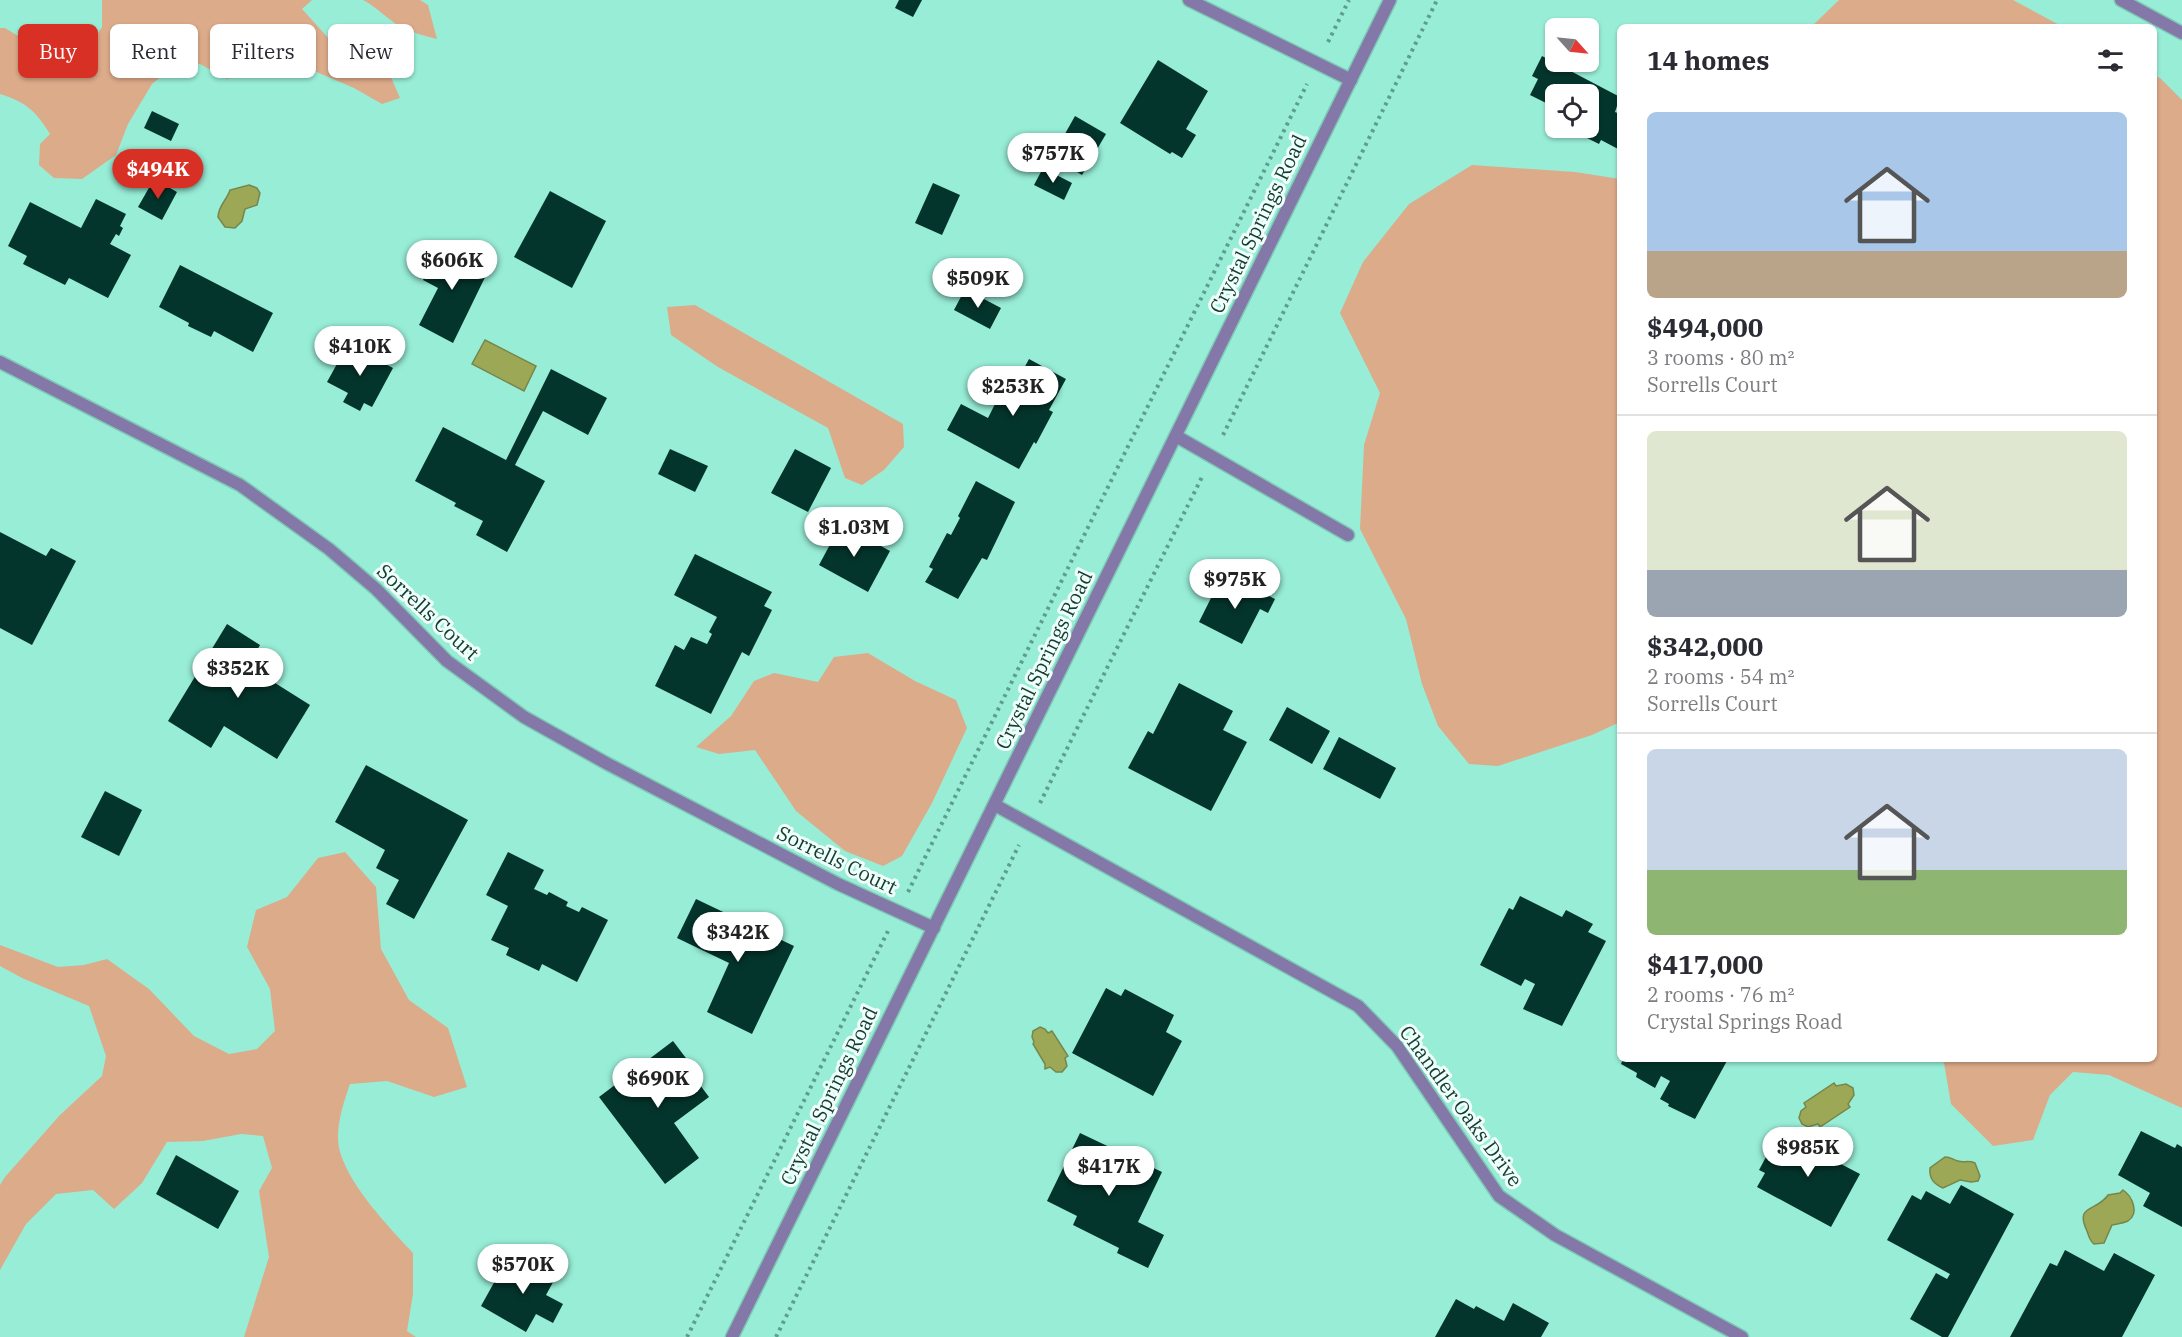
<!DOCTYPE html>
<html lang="en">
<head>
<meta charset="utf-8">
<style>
  :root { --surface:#fff; --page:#f2f2f3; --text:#2b2b33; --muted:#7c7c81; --line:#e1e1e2; --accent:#d93025 }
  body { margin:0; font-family:"IBM Plex Serif",serif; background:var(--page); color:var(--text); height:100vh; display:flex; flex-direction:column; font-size:22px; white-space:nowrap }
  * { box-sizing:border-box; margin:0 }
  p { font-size:20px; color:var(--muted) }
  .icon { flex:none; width:33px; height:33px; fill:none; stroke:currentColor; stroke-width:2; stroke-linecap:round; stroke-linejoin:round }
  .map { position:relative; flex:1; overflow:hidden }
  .sheet { position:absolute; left:1617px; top:24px; width:540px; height:1038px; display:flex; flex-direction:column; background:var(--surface); border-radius:9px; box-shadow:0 2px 4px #0004 }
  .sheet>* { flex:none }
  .hud { position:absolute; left:18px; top:24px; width:570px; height:54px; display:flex; gap:12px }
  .needle { width:39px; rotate:117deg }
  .buttons { position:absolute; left:1545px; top:18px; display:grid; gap:12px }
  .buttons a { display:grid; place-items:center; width:54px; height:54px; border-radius:9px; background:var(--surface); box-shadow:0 2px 4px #0004; font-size:30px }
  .price { position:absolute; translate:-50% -51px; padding:0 14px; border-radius:21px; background:#fff; color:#222; font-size:20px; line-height:39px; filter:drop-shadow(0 2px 3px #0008) }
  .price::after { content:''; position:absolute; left:50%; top:36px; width:18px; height:14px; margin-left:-9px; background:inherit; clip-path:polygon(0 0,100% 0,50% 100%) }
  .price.on { background:var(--accent); color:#fff }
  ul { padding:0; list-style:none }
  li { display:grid; align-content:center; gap:12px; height:318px; padding:0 30px }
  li+li { border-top:2px solid var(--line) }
  li span { display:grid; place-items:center; height:186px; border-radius:9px; color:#555 }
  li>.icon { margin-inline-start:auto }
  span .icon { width:108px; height:108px; fill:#fffc; stroke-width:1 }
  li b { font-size:26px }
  h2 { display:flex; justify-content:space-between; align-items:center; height:72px; padding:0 30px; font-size:26px }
  .chip { padding:0 21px; border-radius:9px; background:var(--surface); box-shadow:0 2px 4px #0004; font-size:21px; line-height:54px }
  .chip.on { background:var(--accent); color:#fff }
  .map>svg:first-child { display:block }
  .green { fill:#dcab8a }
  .water { fill:#9da856; stroke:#75874b; stroke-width:1.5 }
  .building { fill:#04352c }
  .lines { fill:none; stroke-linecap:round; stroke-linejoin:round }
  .minor-casing { stroke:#7ec9b6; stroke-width:15 }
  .tertiary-casing { stroke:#7ec9b6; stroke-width:15 }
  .path { stroke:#5f9e8e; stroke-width:4; stroke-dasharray:3 4.5; stroke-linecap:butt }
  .minor { stroke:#8478a9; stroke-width:12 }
  .tertiary { stroke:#8478a9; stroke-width:12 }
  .labels { text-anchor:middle; stroke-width:6; stroke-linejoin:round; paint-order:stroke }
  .street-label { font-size:20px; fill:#173a32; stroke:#effffa }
</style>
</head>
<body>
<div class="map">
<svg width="2182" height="1337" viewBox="0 0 2182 1337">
  <rect width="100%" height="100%" fill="#98edd7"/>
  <g class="green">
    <path d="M102 0H312L302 9 331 41 371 61 390 75 400 98 382 104 354 88 270 52 257 69 227 79 200 64 180 61 152 84 128 124 116 155 82 179 54 178 39 165 40 144 50 134C36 111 26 102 0 94V28H5L38 48 68 58 86 51 102 27Z"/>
    <path d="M363 0H420L428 5 437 39C424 36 411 32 399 26 386 18 377 7 363 0Z"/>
    <path d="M1839 0H2013L2063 27H1811Z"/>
    <path d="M2154 75 2160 78 2182 100V1108L2109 1075 2073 1072 2050 1095 2033 1140 1993 1146 1951 1104 1944 1063 1938 1059H2154Z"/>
    <path d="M1472 165 1575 172 1620 179V722L1592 735 1498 766 1469 764 1438 726 1422 684 1406 619 1360 529 1364 445 1380 393 1340 313 1363 262 1409 204Z"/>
    <path d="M695 305 903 424 904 447 884 470 862 485 845 478 828 428 718 367 671 335 667 307Z"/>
    <path d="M868 653 915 681 956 700 967 728 932 803 902 856 883 866 845 851 796 811 755 750 719 754 696 747 731 716 754 681 774 673 818 682 834 657Z"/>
    <path d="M345 852 376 887 381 949 409 1000 448 1028 467 1087 434 1097 387 1081 350 1084C343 1104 334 1131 340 1152 351 1188 388 1226 413 1253V1294L407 1331 416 1337H244L269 1257 259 1191 272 1168 263 1136 241 1134 203 1141 167 1142 142 1183 114 1209 93 1190 56 1194 26 1224 0 1270V1185L5 1177 60 1115 102 1076 106 1056 89 1006 22 978 0 966V945L58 967 84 965 107 959 149 989 194 1036 229 1054 257 1049 275 1031 270 989 247 947 256 910 287 897 318 858Z"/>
  </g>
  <g class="water">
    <path d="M249 185 257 188 260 193 257 205 245 209 242 221 235 228 225 227 218 217C218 206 227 200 230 190Z"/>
    <path d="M485 340 536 366 524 391 472 364Z"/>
    <path d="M1040 1027 1045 1029 1048 1033 1052 1031 1068 1056 1065 1058 1067 1066 1062 1072H1056L1050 1067 1045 1069V1064L1033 1044 1034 1042 1032 1037 1033 1031Z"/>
    <path d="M1834 1083 1836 1086 1846 1084 1853 1088 1854 1095 1848 1104 1850 1107 1820 1127 1818 1124 1808 1127 1802 1124 1799 1118 1801 1111 1806 1107 1804 1103Z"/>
    <path d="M1945 1157C1952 1157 1952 1160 1958 1161 1964 1163 1968 1160 1975 1163L1980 1176 1978 1181 1971 1182 1960 1180 1943 1188C1934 1184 1929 1179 1930 1168Z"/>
    <path d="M2123 1190C2132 1196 2140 1213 2128 1221 2124 1223 2117 1224 2112 1225L2104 1243 2094 1244C2089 1240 2089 1236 2087 1231 2074 1204 2097 1212 2108 1195L2120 1193Z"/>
  </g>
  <g class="building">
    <path d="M899 0H922L913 17 895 8Z"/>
    <path d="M1542 56 1620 97 1615 112 1620 114V150L1601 140 1599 144 1571 130 1573 128H1588V94H1556V108L1530 95 1538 79 1532 76Z"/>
    <path d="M1158 60 1208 91 1186 129 1196 135 1182 158 1172 152 1170 154 1120 123Z"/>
    <path d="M152 111 179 124 171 141 144 128Z"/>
    <path d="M1075 116 1106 134 1082 175 1052 157Z"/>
    <path d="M1043 168 1072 183 1064 200 1034 185Z"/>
    <path d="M154 179 177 192 162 220 138 207Z"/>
    <path d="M933 183 960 195 942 235 915 223Z"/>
    <path d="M550 191 606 221 572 288 514 257Z"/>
    <path d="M96 199 126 214 120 226 123 228 119 236 116 234 110 244 131 255 108 298 69 278 65 285 23 264 27 256 8 246 30 202 81 228Z"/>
    <path d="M443 243 490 267 453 343 419 325 438 288 423 280Z"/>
    <path d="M180 265 273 313 253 352 214 331 211 337 188 326 189 323 159 307Z"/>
    <path d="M965 289 1001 308 990 329 954 310Z"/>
    <path d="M348 344 393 368 372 407 364 403 360 411 343 402 348 393 327 382Z"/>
    <path d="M1029 359 1066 379 1049 410 1053 412 1036 444 1034 442 1019 469 947 430 961 404 988 418 1000 394 1008 398Z"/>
    <path d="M551 369 607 398 588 435 543 411 515 465 545 481 507 552 476 535 483 521 454 506 456 503 415 481 443 427 506 460Z"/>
    <path d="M670 449 708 466 695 492 658 474Z"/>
    <path d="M795 449 831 468 808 512 771 493Z"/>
    <path d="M976 481 1015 502 987 560 982 558 958 599 925 582 933 569 929 567 947 533 951 535 960 518 958 516Z"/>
    <path d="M841 524 890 551 868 592 819 565Z"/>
    <path d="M0 532 46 556 51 548 76 561 32 645 0 628Z"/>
    <path d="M695 554 772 592 764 606 772 610 749 656 742 652 711 714 655 686 675 645 684 650 691 637 707 644 712 634 709 632 717 617 674 595Z"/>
    <path d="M1220 580 1240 590 1244 583 1275 599 1268 613 1260 609 1242 644 1199 622Z"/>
    <path d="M227 624 260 645 248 666 310 705 277 759 224 726 211 748 168 721Z"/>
    <path d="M1179 683 1233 711 1223 730 1247 742 1211 811 1128 768 1148 731 1153 734Z"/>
    <path d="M1287 707 1330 731 1312 764 1269 740Z"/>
    <path d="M1339 737 1396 768 1380 799 1323 769Z"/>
    <path d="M366 765 468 820 414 919 386 904 399 880 376 868 385 850 335 822Z"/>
    <path d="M105 791 142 810 119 856 81 837Z"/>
    <path d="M508 852 544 870 534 889 547 895 549 892 568 902 566 906 579 912 582 907 608 920 577 982 542 964 539 971 506 955 509 948 491 940 508 906 486 895Z"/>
    <path d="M1520 896 1562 917 1566 910 1593 924 1588 932 1606 941 1562 1026 1523 1009 1535 984 1525 979 1521 986 1480 965 1509 908 1513 910Z"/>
    <path d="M696 899 794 946 752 1034 707 1012 729 963 677 938Z"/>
    <path d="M1106 988 1121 996 1125 989 1174 1015 1166 1032 1182 1041 1153 1096 1072 1053Z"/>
    <path d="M673 1041 698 1074 694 1077 709 1097 674 1123 699 1158 665 1184 599 1097Z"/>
    <path d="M1623 1059H1728L1695 1119 1668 1106 1669 1104 1660 1099 1670 1081 1661 1076 1655 1088 1636 1077 1637 1073 1621 1064Z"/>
    <path d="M1780 1131 1817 1151 1822 1141 1844 1153 1839 1163 1860 1174 1831 1227 1757 1187 1765 1173 1759 1170Z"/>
    <path d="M2141 1131 2175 1148 2177 1144 2182 1147V1227L2143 1206 2150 1193 2118 1175Z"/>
    <path d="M1080 1133 1162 1172 1138 1222 1164 1235 1148 1268 1117 1253 1119 1248 1073 1225 1077 1216 1047 1201Z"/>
    <path d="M176 1155 239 1191 218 1229 156 1194Z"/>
    <path d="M1961 1185 2014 1214 1948 1337H1942L1910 1319 1936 1273 1947 1279 1950 1274 1887 1240 1912 1195 1921 1200 1926 1191 1950 1204Z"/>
    <path d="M2065 1250 2104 1271 2114 1253 2155 1275 2122 1337H2010L2050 1263 2057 1266Z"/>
    <path d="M526 1257 557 1275 546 1295 563 1304 553 1323 536 1314 526 1332 481 1306 506 1261 519 1268Z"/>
    <path d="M1456 1299 1474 1309 1476 1306 1504 1321 1513 1303 1549 1323 1541 1337H1435Z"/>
  </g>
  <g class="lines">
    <g class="minor-casing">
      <g id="minor">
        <path d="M1189 0 1351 80"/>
        <path d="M2121 0 2182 33"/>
        <path d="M0 362 240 485 329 549 376 589 447 661 524 717 606 763 838 884 934 928"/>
        <path d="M1176 436 1348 535"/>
        <path d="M995 805 1358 1006 1397 1046 1499 1196 1555 1235 1742 1337"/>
      </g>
    </g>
    <g class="tertiary-casing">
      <path id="tertiary" d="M732 1337 1390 0"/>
    </g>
    <g class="path">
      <path d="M1328 42 1349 0"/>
      <path d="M1223 435 1437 0"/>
      <path d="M1040 803 1202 477"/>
      <path d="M908 892 1307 84"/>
      <path d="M687 1337 888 931"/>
      <path d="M776 1337 1019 845"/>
    </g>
    <use href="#minor" class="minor"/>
    <use href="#tertiary" class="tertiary"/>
  </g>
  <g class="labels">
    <g class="street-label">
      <text transform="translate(1258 224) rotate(-64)" y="7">Crystal Springs Road</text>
      <text transform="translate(428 612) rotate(43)" y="7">Sorrells Court</text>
      <text transform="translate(1044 660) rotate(-64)" y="7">Crystal Springs Road</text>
      <text transform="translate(837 860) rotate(26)" y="7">Sorrells Court</text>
      <text transform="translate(829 1096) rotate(-64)" y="7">Crystal Springs Road</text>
      <text transform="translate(1461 1106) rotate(54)" y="7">Chandler Oaks Drive</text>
    </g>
  </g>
</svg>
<div class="buttons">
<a><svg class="needle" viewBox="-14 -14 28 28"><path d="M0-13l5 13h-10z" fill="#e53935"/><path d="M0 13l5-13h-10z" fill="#7c7c81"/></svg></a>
<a><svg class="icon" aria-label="locate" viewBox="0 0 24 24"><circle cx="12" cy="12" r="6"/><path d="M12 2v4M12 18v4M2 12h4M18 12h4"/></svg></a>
</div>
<b class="price" style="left:1053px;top:184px">$757K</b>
<b class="price on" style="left:158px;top:200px">$494K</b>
<b class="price" style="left:452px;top:291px">$606K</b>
<b class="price" style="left:978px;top:309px">$509K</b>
<b class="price" style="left:360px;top:377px">$410K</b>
<b class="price" style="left:1013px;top:417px">$253K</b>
<b class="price" style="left:854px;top:558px">$1.03M</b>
<b class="price" style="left:1235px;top:610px">$975K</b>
<b class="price" style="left:238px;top:699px">$352K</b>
<b class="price" style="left:738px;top:963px">$342K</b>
<b class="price" style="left:658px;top:1109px">$690K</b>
<b class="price" style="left:1808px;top:1178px">$985K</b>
<b class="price" style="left:1109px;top:1197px">$417K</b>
<b class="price" style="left:523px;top:1295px">$570K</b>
<div class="hud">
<a class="chip on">Buy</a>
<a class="chip">Rent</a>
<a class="chip">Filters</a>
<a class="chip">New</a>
</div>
<section class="sheet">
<h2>14 homes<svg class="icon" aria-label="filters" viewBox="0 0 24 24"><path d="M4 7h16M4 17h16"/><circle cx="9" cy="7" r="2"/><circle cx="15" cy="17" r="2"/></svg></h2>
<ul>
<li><span style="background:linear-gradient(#a9c7e8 75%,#b9a48a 0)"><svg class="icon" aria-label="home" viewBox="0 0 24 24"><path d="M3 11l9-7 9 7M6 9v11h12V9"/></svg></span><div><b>$494,000</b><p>3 rooms · 80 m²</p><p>Sorrells Court</p></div></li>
<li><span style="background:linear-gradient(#dfe7d0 75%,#9aa5b1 0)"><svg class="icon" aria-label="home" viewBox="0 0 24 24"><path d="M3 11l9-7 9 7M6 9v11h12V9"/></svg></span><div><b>$342,000</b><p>2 rooms · 54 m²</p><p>Sorrells Court</p></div></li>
<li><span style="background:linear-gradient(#c9d6e8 65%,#8fb573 0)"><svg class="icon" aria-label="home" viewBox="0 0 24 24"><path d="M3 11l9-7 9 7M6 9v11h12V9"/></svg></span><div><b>$417,000</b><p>2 rooms · 76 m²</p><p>Crystal Springs Road</p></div></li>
</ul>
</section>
</div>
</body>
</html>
